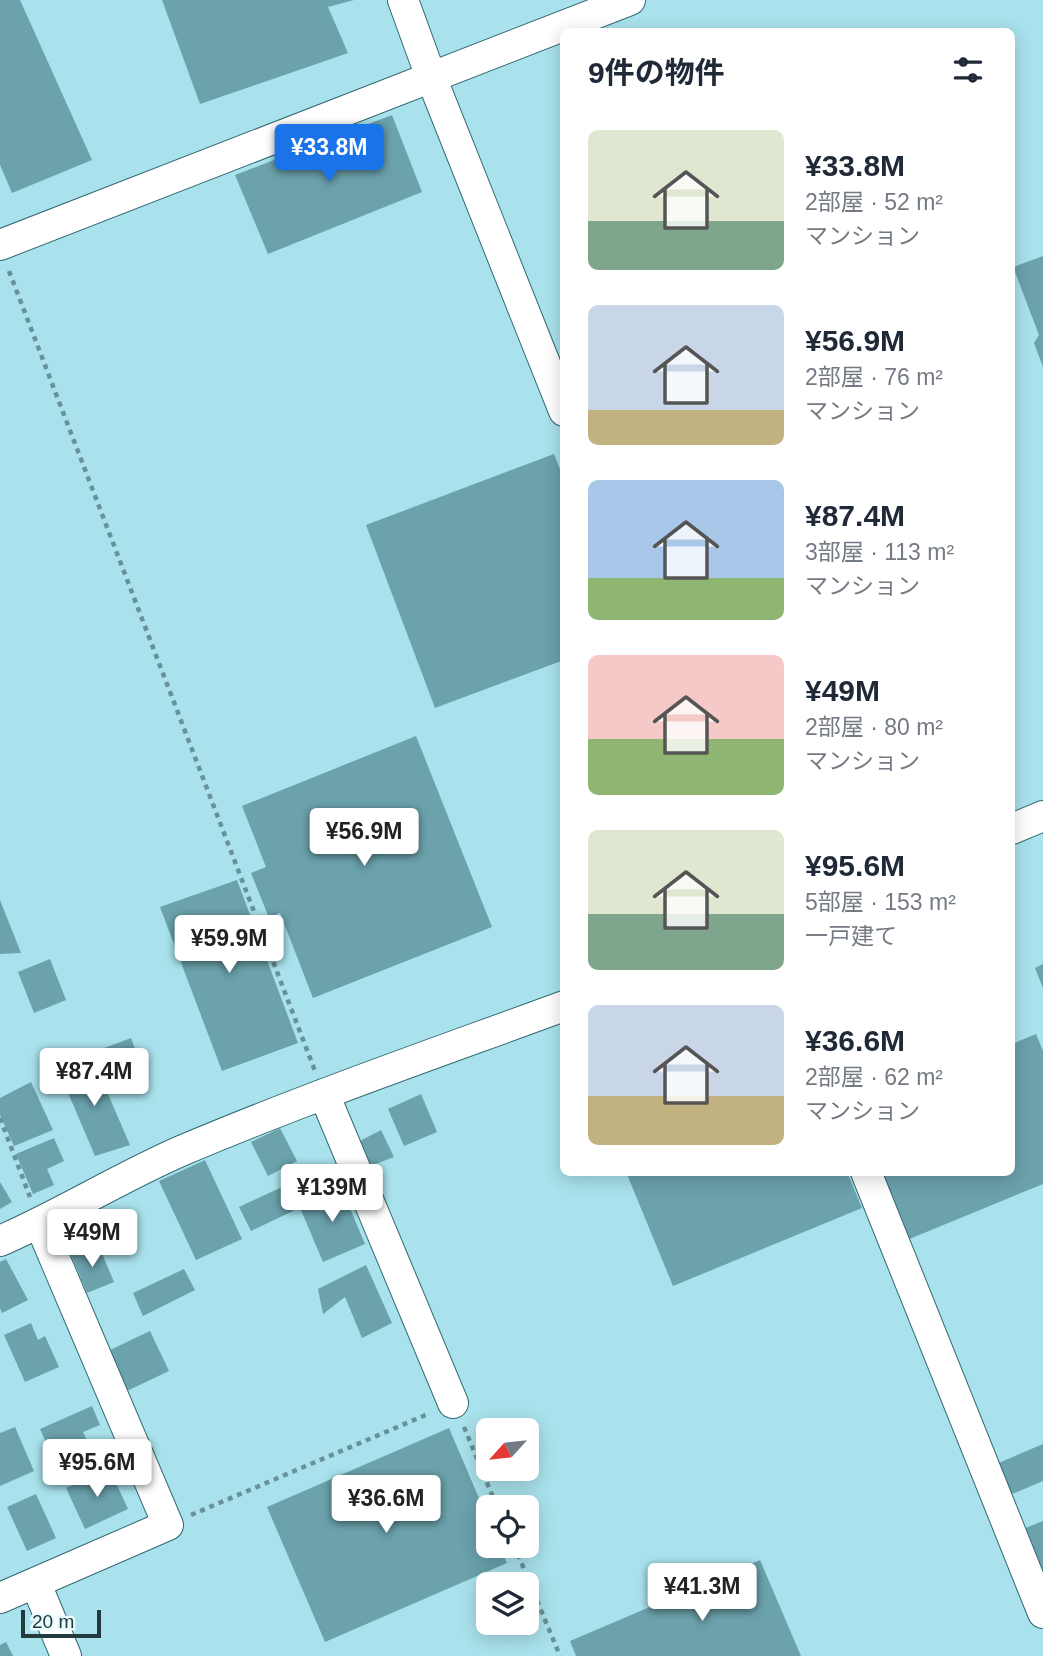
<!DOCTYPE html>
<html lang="ja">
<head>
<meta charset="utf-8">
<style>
  :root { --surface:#fff; --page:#f2f2f3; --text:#1f2937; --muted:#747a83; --accent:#1a73e8 }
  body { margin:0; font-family:Arial,"Noto Sans JP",sans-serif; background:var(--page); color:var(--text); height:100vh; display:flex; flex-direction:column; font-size:26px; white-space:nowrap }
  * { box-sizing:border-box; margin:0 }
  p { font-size:23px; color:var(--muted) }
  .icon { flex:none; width:38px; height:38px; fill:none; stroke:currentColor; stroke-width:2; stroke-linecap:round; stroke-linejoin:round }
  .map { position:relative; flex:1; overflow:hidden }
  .drawer { position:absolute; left:560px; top:28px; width:455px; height:1148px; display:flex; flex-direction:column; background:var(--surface); border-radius:10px; box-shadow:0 4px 18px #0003 }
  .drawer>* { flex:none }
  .needle { width:46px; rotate:243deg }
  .buttons { position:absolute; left:476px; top:1418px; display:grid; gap:14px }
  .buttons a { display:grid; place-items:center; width:63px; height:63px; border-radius:10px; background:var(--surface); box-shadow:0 4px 18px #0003; font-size:35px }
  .scale { position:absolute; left:21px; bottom:18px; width:80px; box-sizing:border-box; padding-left:7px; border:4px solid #22393d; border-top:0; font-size:19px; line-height:24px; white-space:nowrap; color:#22393d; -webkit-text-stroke:5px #eafbfe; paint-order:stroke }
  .price { position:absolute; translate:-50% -60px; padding:0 16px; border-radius:7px; background:#fff; color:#222; font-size:23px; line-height:46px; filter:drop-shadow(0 2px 4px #0008) }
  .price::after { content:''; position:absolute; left:50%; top:42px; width:21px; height:16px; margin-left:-10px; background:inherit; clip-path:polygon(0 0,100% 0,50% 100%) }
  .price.current { background:var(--accent); color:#fff }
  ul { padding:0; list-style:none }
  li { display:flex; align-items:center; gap:21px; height:175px; padding:0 28px }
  li span { display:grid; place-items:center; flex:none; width:196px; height:140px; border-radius:10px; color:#555 }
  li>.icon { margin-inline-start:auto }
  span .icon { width:84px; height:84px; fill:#fffc; stroke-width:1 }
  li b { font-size:30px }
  h2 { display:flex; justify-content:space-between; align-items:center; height:84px; padding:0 28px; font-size:30px }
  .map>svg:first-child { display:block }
  .building { fill:#6ba2ac }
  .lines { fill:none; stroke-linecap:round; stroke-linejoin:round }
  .minor-casing { stroke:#336973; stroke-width:32 }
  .path { stroke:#689198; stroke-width:4.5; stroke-dasharray:5 5; stroke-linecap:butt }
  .minor { stroke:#fff; stroke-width:30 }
</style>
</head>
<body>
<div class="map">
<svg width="1043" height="1656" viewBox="0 0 1043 1656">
  <rect width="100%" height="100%" fill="#a9e2ec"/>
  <g class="building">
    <path d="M0 0H20L92 160 12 193 0 165Z"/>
    <path d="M162 0H354L328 7 348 53 200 104Z"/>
    <path d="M392 115 422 192 268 254 235 175Z"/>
    <path d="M1043 256V367L1034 343 1039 335 1013 267Z"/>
    <path d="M554 454 564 479V660L435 708 366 525Z"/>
    <path d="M416 736 492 927 313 998 280 913 269 918 251 873 266 867 242 806Z"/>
    <path d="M237 880 298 1043 222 1071 160 907Z"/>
    <path d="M0 900 21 953 0 954Z"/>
    <path d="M50 959 66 1000 34 1013 18 972Z"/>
    <path d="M1043 964V988L1035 968Z"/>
    <path d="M1036 1034 1043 1051V1184L907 1240 879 1172H1012V1044Z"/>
    <path d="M131 1038 145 1075 110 1089 91 1053Z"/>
    <path d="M92 1057 130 1145 95 1156 60 1074Z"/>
    <path d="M31 1082 53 1130 14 1146 0 1115V1098Z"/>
    <path d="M421 1094 437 1132 404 1146 388 1109Z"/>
    <path d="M280 1128 297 1161 268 1176 251 1142Z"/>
    <path d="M381 1130 394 1157 368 1167 358 1142Z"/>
    <path d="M54 1138 64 1161 47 1169 54 1185 33 1194 16 1154Z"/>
    <path d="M205 1160 242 1239 196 1260 159 1181Z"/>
    <path d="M626 1172H847L862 1208 673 1286Z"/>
    <path d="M0 1182 12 1202 0 1209Z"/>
    <path d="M340 1185 365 1244 323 1262 298 1203Z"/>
    <path d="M282 1187 293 1211 251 1231 239 1207Z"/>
    <path d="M98 1244 114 1282 87 1293 71 1255Z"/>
    <path d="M6 1259 28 1300 2 1313 0 1308V1262Z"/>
    <path d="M366 1265 392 1323 362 1338 345 1297 323 1314 318 1289Z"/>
    <path d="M184 1269 195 1290 143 1316 133 1293Z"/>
    <path d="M31 1323 38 1340 45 1336 59 1367 25 1382 4 1335Z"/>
    <path d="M150 1331 169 1371 127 1391 108 1351Z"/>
    <path d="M92 1406 100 1425 83 1432 95 1458 60 1473 40 1429Z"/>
    <path d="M15 1427 34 1471 0 1486V1433Z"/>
    <path d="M449 1428 488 1519V1545H499L507 1563 325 1642 267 1507Z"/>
    <path d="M1043 1444V1481L998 1500 994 1465Z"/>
    <path d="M109 1468 128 1509 85 1529 66 1488Z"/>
    <path d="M36 1494 56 1538 27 1551 7 1507Z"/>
    <path d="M1043 1521V1578L1023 1529Z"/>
    <path d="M760 1560 801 1656H576L570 1641Z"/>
    <path d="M6 1642 13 1656H0V1645Z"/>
  </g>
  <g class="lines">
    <g class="minor-casing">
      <g id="minor">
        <path d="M403 0 431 77 564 411"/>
        <path d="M0 245 630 0"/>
        <path d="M1012 829 1043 816"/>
        <path d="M324 1094 453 1403"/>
        <path d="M866 1172 1043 1613"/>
        <path d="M0 1241C62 1214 119 1178 181 1151 306 1098 436 1053 564 1006"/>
        <path d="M36 1584 66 1656"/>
        <path d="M0 1598 168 1525 40 1224"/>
      </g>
    </g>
    <g class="path">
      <path d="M9 271 315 1071"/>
      <path d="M0 1118 30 1197"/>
      <path d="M464 1427 497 1507"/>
      <path d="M191 1515 428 1414"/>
      <path d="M514 1545 560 1656"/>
    </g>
    <use href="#minor" class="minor"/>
  </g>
</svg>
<div class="buttons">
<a><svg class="needle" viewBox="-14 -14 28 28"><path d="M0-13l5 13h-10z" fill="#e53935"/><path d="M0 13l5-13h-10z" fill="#747a83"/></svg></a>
<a><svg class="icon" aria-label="locate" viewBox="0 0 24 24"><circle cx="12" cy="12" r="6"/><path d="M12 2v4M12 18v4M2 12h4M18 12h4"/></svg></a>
<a><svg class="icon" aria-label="layers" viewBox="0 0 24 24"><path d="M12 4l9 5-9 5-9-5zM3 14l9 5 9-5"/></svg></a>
</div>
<div class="scale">20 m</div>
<b class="price current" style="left:329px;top:184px">¥33.8M</b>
<b class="price" style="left:364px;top:868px">¥56.9M</b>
<b class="price" style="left:229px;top:975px">¥59.9M</b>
<b class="price" style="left:94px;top:1108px">¥87.4M</b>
<b class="price" style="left:332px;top:1224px">¥139M</b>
<b class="price" style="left:92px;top:1269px">¥49M</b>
<b class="price" style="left:97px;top:1499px">¥95.6M</b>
<b class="price" style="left:386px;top:1535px">¥36.6M</b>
<b class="price" style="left:702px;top:1623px">¥41.3M</b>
<section class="drawer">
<h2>9件の物件<svg class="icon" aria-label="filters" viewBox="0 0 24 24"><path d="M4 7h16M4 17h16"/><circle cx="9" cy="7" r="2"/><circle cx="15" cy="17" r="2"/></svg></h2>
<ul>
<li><span style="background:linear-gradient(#dfe7d0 65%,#7fa58c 0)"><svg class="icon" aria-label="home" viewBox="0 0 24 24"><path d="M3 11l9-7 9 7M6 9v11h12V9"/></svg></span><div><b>¥33.8M</b><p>2部屋 · 52 m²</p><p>マンション</p></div></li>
<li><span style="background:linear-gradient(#c9d6e8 75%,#c2b280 0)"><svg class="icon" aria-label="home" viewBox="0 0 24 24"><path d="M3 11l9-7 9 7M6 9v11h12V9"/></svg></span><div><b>¥56.9M</b><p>2部屋 · 76 m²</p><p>マンション</p></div></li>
<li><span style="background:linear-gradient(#a9c7e8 70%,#8fb573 0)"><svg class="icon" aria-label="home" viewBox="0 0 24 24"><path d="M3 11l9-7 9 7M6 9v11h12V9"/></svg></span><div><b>¥87.4M</b><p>3部屋 · 113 m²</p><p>マンション</p></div></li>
<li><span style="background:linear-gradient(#f6c9c9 60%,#8fb573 0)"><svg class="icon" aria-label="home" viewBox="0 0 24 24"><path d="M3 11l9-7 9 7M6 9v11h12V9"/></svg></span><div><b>¥49M</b><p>2部屋 · 80 m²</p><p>マンション</p></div></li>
<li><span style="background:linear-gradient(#dfe7d0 60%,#7fa58c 0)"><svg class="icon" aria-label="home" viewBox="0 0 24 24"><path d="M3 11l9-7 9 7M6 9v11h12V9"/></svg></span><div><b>¥95.6M</b><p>5部屋 · 153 m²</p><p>一戸建て</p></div></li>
<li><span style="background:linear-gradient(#c9d6e8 65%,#c2b280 0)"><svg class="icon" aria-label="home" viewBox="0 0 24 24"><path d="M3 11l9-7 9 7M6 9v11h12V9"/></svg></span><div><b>¥36.6M</b><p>2部屋 · 62 m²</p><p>マンション</p></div></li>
</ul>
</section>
</div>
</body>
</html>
